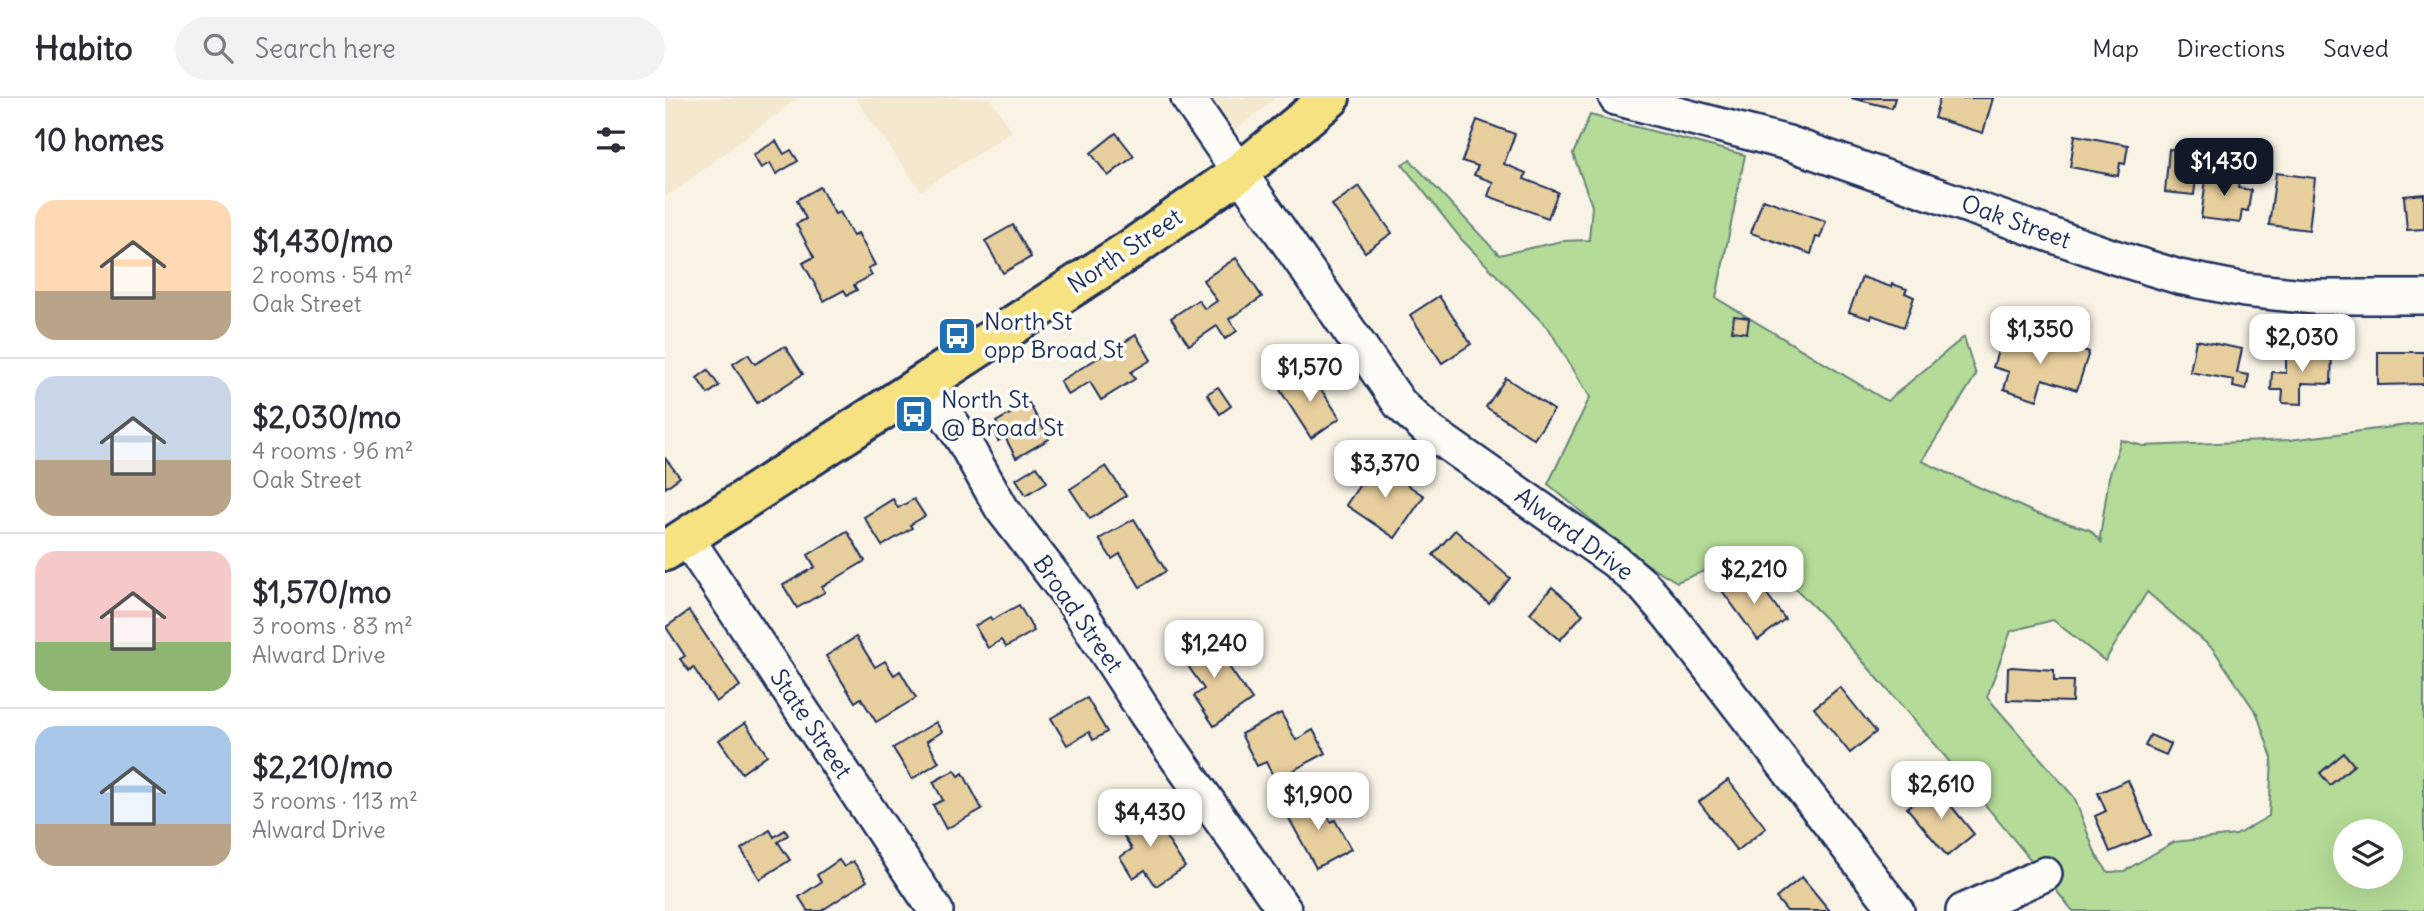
<!DOCTYPE html>
<html lang="en">
<head>
<meta charset="utf-8">
<style>
  :root { --surface:#fff; --page:#f2f2f3; --text:#2b2b33; --muted:#7c7c81; --line:#e1e1e2; --accent:#111827 }
  body { margin:0; font-family:Delius,sans-serif; background:var(--page); color:var(--text); height:100vh; display:flex; flex-direction:column; font-size:26px; white-space:nowrap }
  * { box-sizing:border-box; margin:0 }
  p { font-size:23px; color:var(--muted) }
  .icon { flex:none; width:38px; height:38px; fill:none; stroke:currentColor; stroke-width:2; stroke-linecap:round; stroke-linejoin:round }
  .map { position:relative; flex:1; overflow:hidden }
  .side { display:flex; flex-direction:column; background:var(--surface); width:665px }
  .side>* { flex:none }
  .tools { position:absolute; left:1668px; top:721px; display:grid; gap:14px }
  .tools a { display:grid; place-items:center; width:70px; height:70px; border-radius:50%; background:var(--surface); box-shadow:0 7px 28px #0002; font-size:35px }
  .price { position:absolute; translate:-50% -60px; padding:0 16px; border-radius:14px; background:#fff; color:#222; font-size:23px; line-height:46px; filter:drop-shadow(0 2px 4px #0008) }
  .price::after { content:''; position:absolute; left:50%; top:42px; width:21px; height:16px; margin-left:-10px; background:inherit; clip-path:polygon(0 0,100% 0,50% 100%) }
  .price.current { background:var(--accent); color:#fff }
  ul { padding:0; list-style:none }
  li { display:flex; align-items:center; gap:21px; height:175px; padding:0 35px }
  li+li { border-top:2px solid var(--line) }
  li span { display:grid; place-items:center; flex:none; width:196px; height:140px; border-radius:21px; color:#555 }
  li>.icon { margin-inline-start:auto }
  span .icon { width:84px; height:84px; fill:#fffc; stroke-width:1 }
  li b { font-size:30px }
  h2 { display:flex; justify-content:space-between; align-items:center; height:84px; padding:0 35px; font-size:30px }
  header { display:flex; align-items:center; gap:42px; box-sizing:border-box; height:98px; padding:0 35px; background:var(--surface); border-bottom:2px solid var(--line) }
  header strong { font-size:33px }
  nav { display:flex; gap:38px; margin-inline-start:auto; font-size:24px }
  .search { width:490px; height:63px; background:var(--page); display:flex; align-items:center; gap:18px; box-sizing:border-box; padding:0 24px; border-radius:38px; color:var(--muted); font-size:26px }
  main { display:flex; flex:1; min-height:0 }
  .map>svg:first-child { display:block }
  .built { fill:#f4e8cf }
  .green { fill:#b4db97; stroke:#68857a; stroke-width:2; fill-rule:evenodd }
  .building { fill:#e7ce9d; stroke:#1b2f5e; stroke-width:2 }
  .lines { fill:none; stroke-linecap:round; stroke-linejoin:round }
  .minor-casing { stroke:#1b2f5e; stroke-width:38 }
  .major-casing { stroke:#1b2f5e; stroke-width:44 }
  .minor { stroke:#fdfcf7; stroke-width:33 }
  .major { stroke:#f6e281; stroke-width:38 }
  .labels { text-anchor:middle; stroke-width:7; stroke-linejoin:round; paint-order:stroke }
  .street-label { font-size:24px; fill:#1b2f5e; stroke:#fdfcf7 }
  .poi-label { font-size:24px; fill:#1b2f5e; stroke:#fdfcf7; text-anchor:start }
</style>
</head>
<body>
<header>
<strong>Habito</strong>
<div class="search"><svg class="icon" aria-label="search" viewBox="0 0 24 24"><circle cx="10" cy="10" r="6"/><path d="M15 15l6 6"/></svg>Search here</div>
<nav><a>Map</a><a>Directions</a><a>Saved</a></nav>
</header>
<main>
<section class="side">
<h2>10 homes<svg class="icon" aria-label="filters" viewBox="0 0 24 24"><path d="M4 7h16M4 17h16"/><circle cx="9" cy="7" r="2"/><circle cx="15" cy="17" r="2"/></svg></h2>
<ul>
<li><span style="background:linear-gradient(#ffd9b3 65%,#b9a48a 0)"><svg class="icon" aria-label="home" viewBox="0 0 24 24"><path d="M3 11l9-7 9 7M6 9v11h12V9"/></svg></span><div><b>$1,430/mo</b><p>2 rooms · 54 m²</p><p>Oak Street</p></div></li>
<li><span style="background:linear-gradient(#c9d6e8 60%,#b9a48a 0)"><svg class="icon" aria-label="home" viewBox="0 0 24 24"><path d="M3 11l9-7 9 7M6 9v11h12V9"/></svg></span><div><b>$2,030/mo</b><p>4 rooms · 96 m²</p><p>Oak Street</p></div></li>
<li><span style="background:linear-gradient(#f6c9c9 65%,#8fb573 0)"><svg class="icon" aria-label="home" viewBox="0 0 24 24"><path d="M3 11l9-7 9 7M6 9v11h12V9"/></svg></span><div><b>$1,570/mo</b><p>3 rooms · 83 m²</p><p>Alward Drive</p></div></li>
<li><span style="background:linear-gradient(#a9c7e8 70%,#b9a48a 0)"><svg class="icon" aria-label="home" viewBox="0 0 24 24"><path d="M3 11l9-7 9 7M6 9v11h12V9"/></svg></span><div><b>$2,210/mo</b><p>3 rooms · 113 m²</p><p>Alward Drive</p></div></li>
</ul>
</section>
<div class="map">
<svg width="1759" height="813" viewBox="0 0 1759 813">
  <rect width="100%" height="100%" fill="#f9f3e5"/>
  <filter id="ink" filterUnits="userSpaceOnUse"><feTurbulence type="fractalNoise" baseFrequency=".0143" numOctaves="2"/><feDisplacementMap in="SourceGraphic" scale="14" xChannelSelector="R" yChannelSelector="G"/><feConvolveMatrix kernelMatrix="1 2 1 2 8 2 1 2 1" color-interpolation-filters="sRGB"/></filter>
  <g filter="url(#ink)">
    <g class="built">
      <path d="M0 0H133L0 100Z"/>
      <path d="M190 0H325L347 33 256 93Z"/>
      <path d="M545 0H611L567 35Z"/>
    </g>
    <path class="green" d="M925 17 1080 57 1051 200 1222 303 1299 239 1311 277 1257 363 1370 415 1425 432 1437 445 1435 439 1444 379 1456 342 1478 348 1625 342 1759 325V813H1408L1269 645 1160 520 1092 452 1012 484 970 459 883 386 925 299 884 231 797 142 737 66 745 62 834 157 897 143 924 142 927 108 908 56ZM1482 494 1548 551 1592 616 1607 660 1604 718 1571 737 1509 744 1459 773 1443 774 1431 757 1409 699 1322 599 1346 533 1388 522 1440 563ZM1680 733H1726V779H1680Z"/>
    <g class="building">
      <path d="M1186 0H1230L1227 10Z"/>
      <path d="M1275 0H1328L1318 35 1269 20Z"/>
      <path d="M812 22 850 36 839 66 861 75 859 81 893 94 883 120 823 98 828 84 809 77 813 68 797 63Z"/>
      <path d="M451 35 469 58 443 78 426 55Z"/>
      <path d="M1410 37 1463 47 1460 66 1455 65 1453 78 1405 69Z"/>
      <path d="M111 43 119 56 126 52 133 63 111 76 105 65 96 70 88 57Z"/>
      <path d="M1504 51 1534 54 1529 97 1500 94Z"/>
      <path d="M1542 73 1575 77 1573 90 1586 92 1583 113 1577 112 1575 125 1536 120Z"/>
      <path d="M1611 75 1650 80 1644 132 1604 127Z"/>
      <path d="M694 88 727 135 700 154 667 107Z"/>
      <path d="M155 89 170 116 175 114 188 138 193 135 210 167 203 170 207 177 189 187 192 192 182 197 179 192 159 203 138 165 149 159 131 126 141 121 132 102Z"/>
      <path d="M1759 96V131L1742 132 1739 98Z"/>
      <path d="M1098 101 1161 123 1155 140 1151 139 1146 156 1086 135Z"/>
      <path d="M348 127 366 159 338 175 320 143Z"/>
      <path d="M571 160 597 199 564 221 572 233 560 241 552 228 524 247 506 220 533 202 540 211 552 203 538 182Z"/>
      <path d="M1197 179 1226 189 1227 186 1242 191 1240 195 1249 199 1239 229 1207 217 1206 221 1184 214Z"/>
      <path d="M774 198 806 246 777 265 745 217Z"/>
      <path d="M1069 218 1084 220 1082 235 1067 233Z"/>
      <path d="M471 237 486 262 466 274 470 281 436 302 425 284 403 297 395 283Z"/>
      <path d="M1377 239 1424 254 1412 292 1378 281 1372 302 1339 291 1344 274 1328 269 1336 243 1373 254Z"/>
      <path d="M1531 242 1577 251 1572 275 1584 277 1581 292 1568 289 1569 282 1525 274Z"/>
      <path d="M120 248 138 276 92 305 68 266 83 256 90 266Z"/>
      <path d="M1621 253 1667 254 1666 286 1637 285V306L1617 305 1618 292H1606L1607 274 1621 275Z"/>
      <path d="M1713 254H1759V286L1713 287Z"/>
      <path d="M43 272 54 288 43 296 32 280Z"/>
      <path d="M644 273 675 320 646 340 615 292Z"/>
      <path d="M841 280 889 312 869 341 821 309Z"/>
      <path d="M553 289 566 308 555 316 542 296Z"/>
      <path d="M364 305 384 341 351 360 340 339 333 343 329 335 335 332 331 324Z"/>
      <path d="M0 360 15 379 0 390Z"/>
      <path d="M710 365 759 398 730 440 681 407Z"/>
      <path d="M372 368 382 384 361 397 351 381Z"/>
      <path d="M441 368 461 398 425 421 405 391Z"/>
      <path d="M228 401 233 410 249 401 260 418 245 427 247 430 217 448 199 419Z"/>
      <path d="M469 421 501 473 475 489 455 456 447 461 434 441Z"/>
      <path d="M790 432 845 480 824 506 768 457Z"/>
      <path d="M182 433 200 463 157 489 160 494 132 510 118 487 150 469 143 457Z"/>
      <path d="M1086 474 1120 521 1093 542 1058 494Z"/>
      <path d="M887 489 918 516 895 542 865 515Z"/>
      <path d="M354 507 369 533 341 549 336 542 323 550 310 528 325 519 327 522Z"/>
      <path d="M24 513 75 588 51 604 28 569 24 573 15 561 20 558 1 529Z"/>
      <path d="M539 533 587 602 549 628 529 598 539 591 512 552Z"/>
      <path d="M191 539 210 569 220 563 229 577 235 573 251 600 211 624 196 600 190 604 161 558Z"/>
      <path d="M1347 569 1389 572V583H1408L1407 604 1342 602 1343 570Z"/>
      <path d="M1175 589 1211 634 1185 655 1149 610Z"/>
      <path d="M422 600 442 634 428 642 424 634 402 647 386 620Z"/>
      <path d="M616 615 631 642 648 632 661 655 610 682 601 664 592 668 576 636Z"/>
      <path d="M271 624 277 634 262 643 274 664 247 681 228 650Z"/>
      <path d="M80 625 102 657 77 675 54 642Z"/>
      <path d="M1485 637 1506 646 1501 657 1480 648Z"/>
      <path d="M1679 655 1689 667 1665 687 1655 675Z"/>
      <path d="M290 672 294 678 298 675 317 711 281 731 268 707 278 702 268 684Z"/>
      <path d="M1063 682 1101 730 1072 753 1034 704Z"/>
      <path d="M1463 682 1486 737 1445 754 1430 718 1441 713 1433 695Z"/>
      <path d="M1270 688 1309 736 1282 758 1242 710Z"/>
      <path d="M652 698 666 724 670 722 686 751 651 770 621 715Z"/>
      <path d="M483 711 497 732 502 729 506 736 501 739 520 769 491 788 480 772 468 780 455 759 467 751 454 730Z"/>
      <path d="M105 732 109 739 120 732 123 737 113 744 125 762 95 781 76 751Z"/>
      <path d="M174 762 179 769 188 763 202 783 156 813H143L134 799 156 784 152 777Z"/>
      <path d="M1137 779 1165 813H1122L1111 800Z"/>
    </g>
    <g class="lines">
      <g class="minor-casing">
        <g id="minor">
          <path d="M523 0 735 306 763 332 950 463 978 487 1003 516 1232 813"/>
          <path d="M951 0 1123 45 1449 159 1514 179 1580 192 1649 199H1759"/>
          <path d="M260 284 298 342 337 411 408 503 481 616 620 813"/>
          <path d="M21 439 271 813"/>
          <path d="M1298 813 1380 776"/>
        </g>
      </g>
      <g class="major-casing">
        <path id="major" d="M0 453 466 151 574 75 665 0"/>
      </g>
      <use href="#minor" class="minor"/>
      <use href="#major" class="major"/>
    </g>
  </g>
  <defs>
    <g id="bus-square" transform="scale(2.0125)"><rect x="-9" y="-9" width="18" height="18" rx="4" fill="#1f6fb2" stroke="#fdfcf7"/><path d="M-5-6H5V4H4V6H2V4H-2V6H-4V4H-5ZM-3.5-4V0h7V-4ZM-3.5 1.2v1.5H-2V1.2ZM2 1.2v1.5H3.5V1.2Z" fill="#fff"/></g>
  </defs>
  <g fill-rule="evenodd">
    <use href="#bus-square" x="292" y="238"/>
    <use href="#bus-square" x="249" y="316"/>
  </g>
  <g class="labels">
    <g class="street-label">
      <text transform="translate(1351 124) rotate(20)" y="8">Oak Street</text>
      <text transform="translate(460 153) rotate(-34)" y="8">North Street</text>
      <text transform="translate(909 436) rotate(36)" y="8">Alward Drive</text>
      <text transform="translate(413 516) rotate(55)" y="8">Broad Street</text>
      <text transform="translate(146 626) rotate(56)" y="8">State Street</text>
    </g>
    <g class="poi-label">
      <text x="319" y="232">North St<tspan x="319" dy="28">opp Broad St</tspan></text>
      <text x="276" y="310">North St<tspan x="276" dy="28">@ Broad St</tspan></text>
    </g>
  </g>
</svg>
<div class="tools">
<a><svg class="icon" aria-label="layers" viewBox="0 0 24 24"><path d="M12 4l9 5-9 5-9-5zM3 14l9 5 9-5"/></svg></a>
</div>
<b class="price current" style="left:1559px;top:100px">$1,430</b>
<b class="price" style="left:1375px;top:268px">$1,350</b>
<b class="price" style="left:1637px;top:276px">$2,030</b>
<b class="price" style="left:645px;top:306px">$1,570</b>
<b class="price" style="left:720px;top:402px">$3,370</b>
<b class="price" style="left:1089px;top:508px">$2,210</b>
<b class="price" style="left:549px;top:582px">$1,240</b>
<b class="price" style="left:1276px;top:723px">$2,610</b>
<b class="price" style="left:653px;top:734px">$1,900</b>
<b class="price" style="left:485px;top:751px">$4,430</b>
</div>
</main>
</body>
</html>
